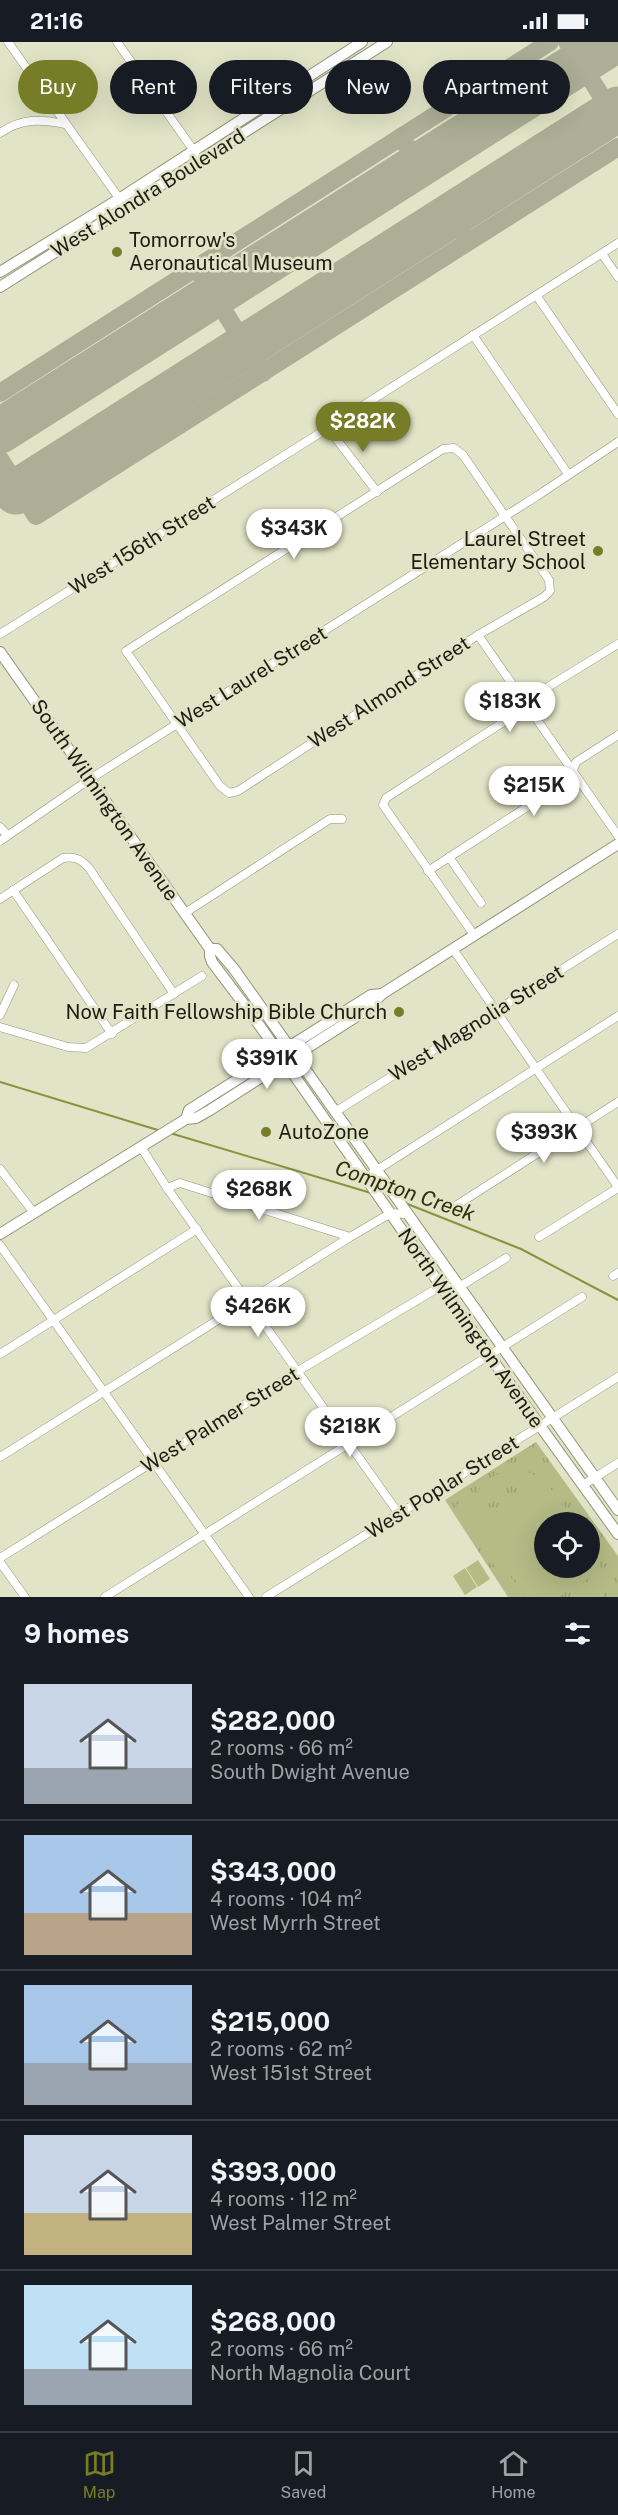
<!DOCTYPE html>
<html lang="en">
<head>
<meta charset="utf-8">
<style>
  :root { --surface:#171b24; --page:#242831; --text:#f1f3f6; --muted:#9ea1a6; --line:#363941; --accent:#777d27 }
  body { margin:0; font-family:"Public Sans",sans-serif; background:var(--page); color:var(--text); height:100vh; display:flex; flex-direction:column; font-size:22px; white-space:nowrap }
  * { box-sizing:border-box; margin:0 }
  p { font-size:20px; color:var(--muted) }
  .icon { flex:none; width:33px; height:33px; fill:none; stroke:currentColor; stroke-width:2; stroke-linecap:round; stroke-linejoin:round }
  .map { position:relative; height:1555px; overflow:hidden }
  .side { display:flex; flex-direction:column; background:var(--surface); flex:1 }
  .side>* { flex:none }
  .top-card { position:absolute; left:18px; top:18px; width:582px; height:54px; display:flex; gap:12px }
  .controls { position:absolute; left:534px; top:1470px; display:grid; gap:12px }
  .controls a { display:grid; place-items:center; width:66px; height:66px; border-radius:50%; background:var(--surface); box-shadow:0 6px 24px #0002; font-size:30px }
  .price { position:absolute; translate:-50% -51px; padding:0 14px; border-radius:21px; background:#fff; color:#222; font-size:20px; line-height:39px; filter:drop-shadow(0 2px 3px #0008) }
  .price::after { content:''; position:absolute; left:50%; top:36px; width:18px; height:14px; margin-left:-9px; background:inherit; clip-path:polygon(0 0,100% 0,50% 100%) }
  .price.current { background:var(--accent); color:#fff }
  ul { padding:0; list-style:none }
  li { display:flex; align-items:center; gap:18px; height:150px; padding:0 24px }
  li+li { border-top:2px solid var(--line) }
  li span { display:grid; place-items:center; flex:none; width:168px; height:120px; border-radius:0px; color:#555 }
  li>.icon { margin-inline-start:auto }
  span .icon { width:72px; height:72px; fill:#fffc; stroke-width:1 }
  li b { font-size:26px }
  h2 { display:flex; justify-content:space-between; align-items:center; height:72px; padding:0 24px; font-size:26px }
  .pill { padding:0 21px; border-radius:27px; background:var(--surface); box-shadow:0 6px 24px #0002; font-size:21px; line-height:54px }
  .pill.current { background:var(--accent); color:#fff }
  .status { display:flex; justify-content:space-between; align-items:center; height:42px; padding:0 30px; background:var(--surface); direction:ltr }
  .status svg { height:16px; fill:currentColor }
  .tab-bar { display:flex; justify-content:space-around; align-items:center; height:84px; border-top:2px solid var(--line); background:var(--surface); font-size:16px; color:var(--muted) }
  .tab-bar a { display:grid; justify-items:center; gap:3px }
  .tab-bar .current { color:var(--accent) }
  .map>svg:first-child { display:block }
  .park { fill:url(#park-tufts); fill-rule:evenodd }
  .pitch { fill:#b5bb85 }
  .lines { fill:none; stroke-linecap:round; stroke-linejoin:round }
  .stream { stroke:#8c923b; stroke-width:2 }
  .taxiway { stroke:#acae96; stroke-width:18 }
  .runway { stroke:#acae96; stroke-width:45 }
  .street-casing { stroke:#919478; stroke-width:9 }
  .secondary-casing { stroke:#919478; stroke-width:12 }
  .street { stroke:#fff; stroke-width:8 }
  .secondary { stroke:#fff; stroke-width:10 }
  .poi-dot { fill:#777d27; stroke:#e1e4c6; stroke-width:2 }
  .labels { text-anchor:middle; stroke-width:5; stroke-linejoin:round; paint-order:stroke }
  .street-label { font-size:20px; fill:#1c1d12; stroke:#e1e4c6 }
  .poi-label { font-size:20px; fill:#1c1d12; stroke:#e1e4c6; text-anchor:start }
  .water-label { font-size:21px; font-style:italic; fill:#2d300a; stroke:#e1e4c6 }
</style>
</head>
<body>
<div class="status"><b>21:16</b><svg viewBox="0 0 49 12"><path d="M0 12V9h3v3zM5 12V6h3v6zM10 12V3h3v9zM15 12V0h3v12zM26 1h20v11H26zM47 4h2v5h-2z"/></svg></div>
<div class="map">
<svg width="618" height="1555" viewBox="0 0 618 1555">
  <defs>
    <pattern id="park-tufts" width="24" height="20" patternUnits="userSpaceOnUse" patternTransform="scale(1.5)"><rect width="24" height="20" fill="#b5bb85"/><path d="M3 7l-1-3M5 7V3M7 7l1-3M15 17l-1-3M17 17v-4M19 17l1-3" fill="none" stroke="#9ba072"/></pattern>
  </defs>
  <rect width="100%" height="100%" fill="#e1e4c6"/>
  <path class="park" d="M536 1400 618 1514V1555H508L445 1458ZM544 1480H590V1526H544Z"/>
  <g class="pitch">
    <path d="M511 1428C545 1427 557 1456 573 1480H563L542 1449 561 1480H544V1526H589L593 1531 590 1523V1507C599 1523 607 1536 603 1555H594L596 1544 594 1533 558 1555H526L483 1486 542 1449C533 1439 521 1435 508 1438 501 1439 494 1443 488 1449 462 1478 508 1529 524 1555H514L456 1463 463 1458 470 1469C475 1447 488 1432 511 1428Z"/>
    <path d="M478 1518 490 1537 478 1545 466 1526Z"/>
    <path d="M465 1526 477 1545 465 1553 453 1534Z"/>
  </g>
  <g class="lines">
    <g class="stream">
      <path d="M0 1040 161 1089"/>
      <path d="M170 1091 371 1151"/>
      <path d="M405 1161 521 1207 618 1258"/>
    </g>
    <g class="taxiway">
      <path d="M567 0 618 80"/>
      <path d="M401 95 419 123"/>
      <path d="M451 173 468 200"/>
      <path d="M196 225 263 331"/>
      <path d="M0 351 550 0"/>
      <path d="M0 417 36 474 618 105"/>
    </g>
    <g class="runway">
      <path d="M0 389 613 0"/>
      <path d="M16 450 618 67"/>
    </g>
    <g class="street-casing">
      <g id="street">
        <path d="M8 0 121 159"/>
        <path d="M117 0 194 109 198 119"/>
        <path d="M0 91C22 76 40 77 65 82"/>
        <path d="M602 212 618 235"/>
        <path d="M536 253 618 372"/>
        <path d="M473 293 568 432"/>
        <path d="M328 386 377 450"/>
        <path d="M454 406 463 413 549 538 550 549 544 555 478 593 238 749 229 751 220 744 126 609 443 407Z"/>
        <path d="M0 592 328 386 618 201"/>
        <path d="M478 593 618 794"/>
        <path d="M0 785 7 793"/>
        <path d="M0 799 90 737 537 454 618 400"/>
        <path d="M449 815 481 861"/>
        <path d="M428 829 570 737 576 720 618 693"/>
        <path d="M13 848 112 992"/>
        <path d="M0 857 63 816C74 814 81 817 89 826L174 952"/>
        <path d="M185 871 330 777H342"/>
        <path d="M474 893 383 763 386 756 522 668 530 656 618 602"/>
        <path d="M453 907 618 1145"/>
        <path d="M0 973 14 943"/>
        <path d="M0 985 68 1005 86 1006 202 934"/>
        <path d="M335 1070 618 892"/>
        <path d="M141 1105 167 1146 399 1472"/>
        <path d="M0 1127 34 1171"/>
        <path d="M366 1135 618 974"/>
        <path d="M167 1146 180 1141 350 1195"/>
        <path d="M457 1163 618 1060"/>
        <path d="M539 1195 618 1146"/>
        <path d="M0 1203 249 1555"/>
        <path d="M613 1234 618 1231"/>
        <path d="M0 1312 197 1187"/>
        <path d="M0 1415 350 1195 391 1171 406 1172"/>
        <path d="M583 1443 618 1421"/>
        <path d="M0 1516 298 1329 436 1247 459 1245 506 1216"/>
        <path d="M0 1520 25 1555"/>
        <path d="M105 1555 582 1255"/>
        <path d="M266 1555 618 1335"/>
      </g>
    </g>
    <g class="secondary-casing">
      <g id="secondary">
        <path d="M0 230 119 157 362 0"/>
        <path d="M0 245 387 0"/>
        <path d="M0 610 210 907V914L212 920 255 977 489 1313 618 1492"/>
        <path d="M210 907H217L234 927 618 1468"/>
        <path d="M186 1077 189 1068 371 953 382 952"/>
        <path d="M0 1192 186 1077 196 1076 210 1068 365 969 382 952 618 802"/>
      </g>
    </g>
    <use href="#street" class="street"/>
    <use href="#secondary" class="secondary"/>
  </g>
  <g class="poi-dot">
    <circle cx="117" cy="210" r="6"/>
    <circle cx="598" cy="509" r="6"/>
    <circle cx="399" cy="970" r="6"/>
    <circle cx="266" cy="1090" r="6"/>
  </g>
  <g class="labels">
    <g class="street-label">
      <text transform="translate(148 151) rotate(-32)" y="7">West Alondra Boulevard</text>
      <text transform="translate(142 503) rotate(-32)" y="7">West 156th Street</text>
      <text transform="translate(251 635) rotate(-32)" y="7">West Laurel Street</text>
      <text transform="translate(389 650) rotate(-33)" y="7">West Almond Street</text>
      <text transform="translate(105 758) rotate(55)" y="7">South Wilmington Avenue</text>
      <text transform="translate(476 981) rotate(-32)" y="7">West Magnolia Street</text>
      <text transform="translate(471 1286) rotate(55)" y="7">North Wilmington Avenue</text>
      <text transform="translate(220 1378) rotate(-32)" y="7">West Palmer Street</text>
      <text transform="translate(442 1445) rotate(-32)" y="7">West Poplar Street</text>
    </g>
    <g class="poi-label">
      <text x="129" y="205">Tomorrow's<tspan x="129" dy="23">Aeronautical Museum</tspan></text>
      <text x="586" y="504" text-anchor="end">Laurel Street<tspan x="586" dy="23">Elementary School</tspan></text>
      <text x="387" y="977" text-anchor="end">Now Faith Fellowship Bible Church</text>
      <text x="278" y="1097">AutoZone</text>
    </g>
    <g class="water-label">
      <text transform="translate(405 1149) rotate(19)" y="7">Compton Creek</text>
    </g>
  </g>
</svg>
<div class="controls">
<a><svg class="icon" aria-label="locate" viewBox="0 0 24 24"><circle cx="12" cy="12" r="6"/><path d="M12 2v4M12 18v4M2 12h4M18 12h4"/></svg></a>
</div>
<b class="price current" style="left:363px;top:411px">$282K</b>
<b class="price" style="left:294px;top:518px">$343K</b>
<b class="price" style="left:510px;top:691px">$183K</b>
<b class="price" style="left:534px;top:775px">$215K</b>
<b class="price" style="left:267px;top:1048px">$391K</b>
<b class="price" style="left:544px;top:1122px">$393K</b>
<b class="price" style="left:259px;top:1179px">$268K</b>
<b class="price" style="left:258px;top:1296px">$426K</b>
<b class="price" style="left:350px;top:1416px">$218K</b>
<div class="top-card">
<a class="pill current">Buy</a>
<a class="pill">Rent</a>
<a class="pill">Filters</a>
<a class="pill">New</a>
<a class="pill">Apartment</a>
</div>
</div>
<section class="side">
<h2>9 homes<svg class="icon" aria-label="filters" viewBox="0 0 24 24"><path d="M4 7h16M4 17h16"/><circle cx="9" cy="7" r="2"/><circle cx="15" cy="17" r="2"/></svg></h2>
<ul>
<li><span style="background:linear-gradient(#c9d6e8 70%,#9aa5b1 0)"><svg class="icon" aria-label="home" viewBox="0 0 24 24"><path d="M3 11l9-7 9 7M6 9v11h12V9"/></svg></span><div><b>$282,000</b><p>2 rooms · 66 m²</p><p>South Dwight Avenue</p></div></li>
<li><span style="background:linear-gradient(#a9c7e8 65%,#b9a48a 0)"><svg class="icon" aria-label="home" viewBox="0 0 24 24"><path d="M3 11l9-7 9 7M6 9v11h12V9"/></svg></span><div><b>$343,000</b><p>4 rooms · 104 m²</p><p>West Myrrh Street</p></div></li>
<li><span style="background:linear-gradient(#a9c7e8 65%,#9aa5b1 0)"><svg class="icon" aria-label="home" viewBox="0 0 24 24"><path d="M3 11l9-7 9 7M6 9v11h12V9"/></svg></span><div><b>$215,000</b><p>2 rooms · 62 m²</p><p>West 151st Street</p></div></li>
<li><span style="background:linear-gradient(#c9d6e8 65%,#c2b280 0)"><svg class="icon" aria-label="home" viewBox="0 0 24 24"><path d="M3 11l9-7 9 7M6 9v11h12V9"/></svg></span><div><b>$393,000</b><p>4 rooms · 112 m²</p><p>West Palmer Street</p></div></li>
<li><span style="background:linear-gradient(#bfe0f5 70%,#9aa5b1 0)"><svg class="icon" aria-label="home" viewBox="0 0 24 24"><path d="M3 11l9-7 9 7M6 9v11h12V9"/></svg></span><div><b>$268,000</b><p>2 rooms · 66 m²</p><p>North Magnolia Court</p></div></li>
</ul>
</section>
<nav class="tab-bar">
<a class="current"><svg class="icon" aria-label="map" viewBox="0 0 24 24"><path d="M3 6l6-2 6 2 6-2v14l-6 2-6-2-6 2zM9 4v14M15 6v14"/></svg>Map</a>
<a><svg class="icon" aria-label="saved" viewBox="0 0 24 24"><path d="M7 4h10v16l-5-4-5 4z"/></svg>Saved</a>
<a><svg class="icon" aria-label="home" viewBox="0 0 24 24"><path d="M3 11l9-7 9 7M6 9v11h12V9"/></svg>Home</a>
</nav>
</body>
</html>
